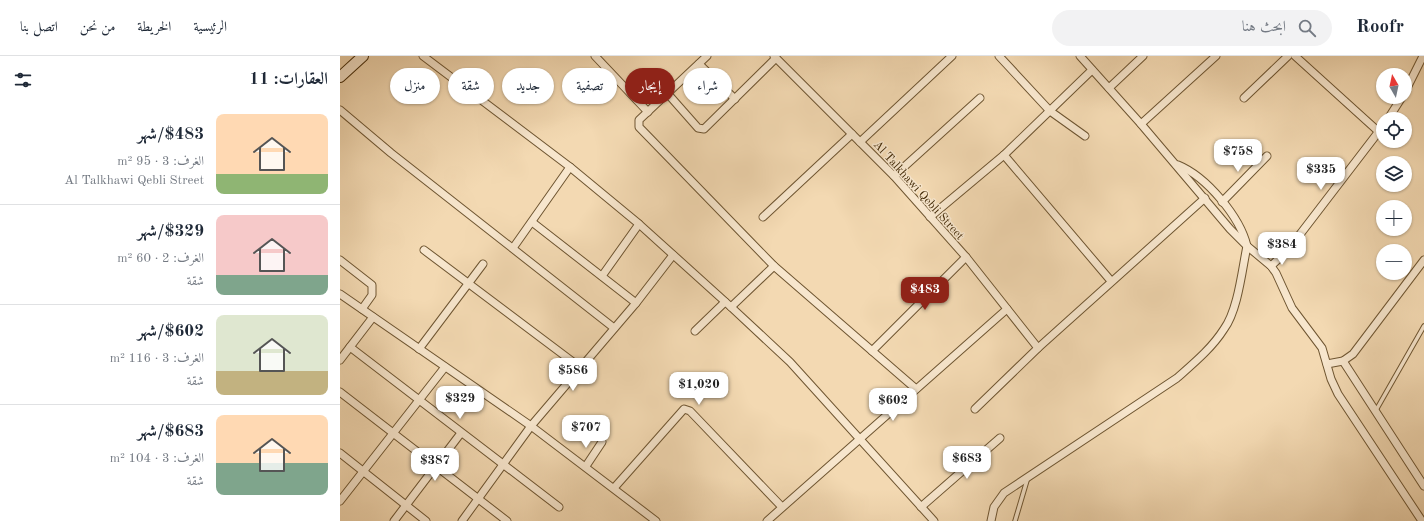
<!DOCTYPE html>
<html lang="ar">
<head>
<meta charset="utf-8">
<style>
  :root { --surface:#fff; --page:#f2f2f3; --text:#1f2937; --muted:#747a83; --line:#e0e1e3; --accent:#8f2418 }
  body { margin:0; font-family:"Old Standard TT",Amiri,serif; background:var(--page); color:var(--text); direction:rtl; height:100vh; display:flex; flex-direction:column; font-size:15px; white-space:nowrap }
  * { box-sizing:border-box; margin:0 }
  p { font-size:13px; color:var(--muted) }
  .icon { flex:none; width:22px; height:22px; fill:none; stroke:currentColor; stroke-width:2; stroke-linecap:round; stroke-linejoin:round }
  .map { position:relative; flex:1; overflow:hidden; direction:ltr }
  .panel { display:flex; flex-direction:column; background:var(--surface); width:340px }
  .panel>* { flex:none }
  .top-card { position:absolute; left:12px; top:12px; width:380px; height:36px; direction:rtl; display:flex; gap:8px }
  .needle { width:26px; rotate:351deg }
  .tools { position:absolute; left:1036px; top:12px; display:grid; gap:8px }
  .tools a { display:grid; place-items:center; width:36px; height:36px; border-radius:50%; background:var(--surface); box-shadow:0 1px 3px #0004; font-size:20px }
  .price { position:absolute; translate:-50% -34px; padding:0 9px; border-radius:8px; background:#fff; color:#222; font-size:13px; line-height:26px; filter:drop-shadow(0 1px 2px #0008) }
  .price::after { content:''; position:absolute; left:50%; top:24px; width:12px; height:9px; margin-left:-6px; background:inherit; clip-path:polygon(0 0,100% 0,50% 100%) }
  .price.on { background:var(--accent); color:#fff }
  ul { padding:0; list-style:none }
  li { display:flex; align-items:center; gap:12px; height:100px; padding:0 12px }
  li+li { border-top:1px solid var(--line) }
  li span { display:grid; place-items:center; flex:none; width:112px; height:80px; border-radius:8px; color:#555 }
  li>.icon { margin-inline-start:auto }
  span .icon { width:48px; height:48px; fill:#fffc; stroke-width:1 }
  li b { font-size:17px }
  h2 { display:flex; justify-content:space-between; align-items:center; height:48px; padding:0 12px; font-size:17px }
  .chip { padding:0 14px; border-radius:18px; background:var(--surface); box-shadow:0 1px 3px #0004; font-size:14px; line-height:36px }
  .chip.on { background:var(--accent); color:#fff }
  header { display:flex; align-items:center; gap:24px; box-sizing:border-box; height:56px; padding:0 20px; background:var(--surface); border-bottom:1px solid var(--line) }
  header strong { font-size:19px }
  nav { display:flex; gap:22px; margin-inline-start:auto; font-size:14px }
  .search { width:280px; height:36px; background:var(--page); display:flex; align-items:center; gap:10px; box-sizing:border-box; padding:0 14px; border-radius:22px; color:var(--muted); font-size:15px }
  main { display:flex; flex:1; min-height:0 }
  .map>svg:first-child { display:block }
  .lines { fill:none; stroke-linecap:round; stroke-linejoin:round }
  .lane-casing { stroke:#6e5531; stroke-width:5.5 }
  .street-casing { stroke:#6e5531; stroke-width:9 }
  .secondary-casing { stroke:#422906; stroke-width:12 }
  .lane { stroke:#f7e6cd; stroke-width:3.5 }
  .street { stroke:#f7e6cd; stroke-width:7 }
  .secondary { stroke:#f7e6cd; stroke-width:10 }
  .labels { text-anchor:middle; stroke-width:3; stroke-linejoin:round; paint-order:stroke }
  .street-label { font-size:12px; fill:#422906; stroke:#f7e6cd }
</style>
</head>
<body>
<header>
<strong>Roofr</strong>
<div class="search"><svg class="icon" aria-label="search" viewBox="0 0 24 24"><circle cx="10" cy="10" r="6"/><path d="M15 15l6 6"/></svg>ابحث هنا</div>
<nav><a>الرئيسية</a><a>الخريطة</a><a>من نحن</a><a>اتصل بنا</a></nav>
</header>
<main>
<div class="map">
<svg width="1084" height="465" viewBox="0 0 1084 465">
  <rect width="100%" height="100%" fill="#f3d9b2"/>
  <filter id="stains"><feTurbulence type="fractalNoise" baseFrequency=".005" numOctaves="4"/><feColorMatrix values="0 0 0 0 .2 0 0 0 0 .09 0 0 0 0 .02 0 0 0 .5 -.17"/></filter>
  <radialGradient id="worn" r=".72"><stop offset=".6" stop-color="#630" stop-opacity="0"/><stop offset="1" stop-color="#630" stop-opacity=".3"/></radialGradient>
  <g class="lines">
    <g class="lane-casing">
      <g id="lane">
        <path d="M1035 356 1084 270"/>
        <path d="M675 465 688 421"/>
      </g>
    </g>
    <g class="street-casing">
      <g id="street">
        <path d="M83 0 230 111 299 168 391 251 450 306 594 465"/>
        <path d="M255 0 308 56"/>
        <path d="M367 0 299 64V71L434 210 576 333"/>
        <path d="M434 0 554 120 626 201 698 292"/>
        <path d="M659 0 710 55 745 80"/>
        <path d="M740 0 801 68 890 173 907 190 931 210 936 217 952 252 982 292 991 323 998 338 1082 465"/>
        <path d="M955 0 1039 76"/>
        <path d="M359 8 395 43"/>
        <path d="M769 32 803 0"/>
        <path d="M1065 36 1083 0"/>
        <path d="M328 38 358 72 364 73 436 2"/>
        <path d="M904 42 948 0"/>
        <path d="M0 54 51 97 274 272"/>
        <path d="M1048 63 1062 41"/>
        <path d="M801 68 876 0"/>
        <path d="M520 86 612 0"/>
        <path d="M664 99 771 225"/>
        <path d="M554 120 640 42"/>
        <path d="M882 146 927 100"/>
        <path d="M423 161 512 78"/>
        <path d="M590 161 664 99 752 14"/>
        <path d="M192 166 296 247"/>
        <path d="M173 192 230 111"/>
        <path d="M84 194 241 312"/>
        <path d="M0 204 32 229V239L22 253"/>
        <path d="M931 210 948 194 1043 70"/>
        <path d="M262 220 299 168"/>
        <path d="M0 238 191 370 316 465"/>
        <path d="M391 251 434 210"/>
        <path d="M355 275 385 246"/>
        <path d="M10 291 219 451"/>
        <path d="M79 293 143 208"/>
        <path d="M532 295 626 201"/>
        <path d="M0 304 33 261"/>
        <path d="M1003 305 1084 430"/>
        <path d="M987 308 1003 305 1013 298 1084 204"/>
        <path d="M0 336 167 465"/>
        <path d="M635 353 698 292 865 142"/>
        <path d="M0 397 86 465"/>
        <path d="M246 410 262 386"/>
        <path d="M274 432 344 353 350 355 442 451"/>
        <path d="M0 445 105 311"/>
        <path d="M581 451 660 382"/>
        <path d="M54 465 121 377"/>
        <path d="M122 465 191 370 296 247 333 199"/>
        <path d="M427 465 667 253"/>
        <path d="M651 465 654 451 664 437 837 322C854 307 872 292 884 273 898 254 902 214 907 190 900 161 867 121 838 109"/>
      </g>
    </g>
    <g class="secondary-casing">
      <path id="secondary" d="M0 21 23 0"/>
    </g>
    <use href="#lane" class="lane"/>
    <use href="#street" class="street"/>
    <use href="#secondary" class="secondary"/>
  </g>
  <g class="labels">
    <g class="street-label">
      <text transform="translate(579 134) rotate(48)" y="4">Al Talkhawi Qebli Street</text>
    </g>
  </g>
  <rect width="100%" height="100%" filter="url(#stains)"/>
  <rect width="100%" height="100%" fill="url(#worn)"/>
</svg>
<div class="tools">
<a><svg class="needle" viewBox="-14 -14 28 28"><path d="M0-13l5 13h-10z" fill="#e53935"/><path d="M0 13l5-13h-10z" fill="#747a83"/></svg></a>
<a><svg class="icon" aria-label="locate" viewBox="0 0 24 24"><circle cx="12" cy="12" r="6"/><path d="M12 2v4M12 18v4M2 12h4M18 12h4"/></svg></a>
<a><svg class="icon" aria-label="layers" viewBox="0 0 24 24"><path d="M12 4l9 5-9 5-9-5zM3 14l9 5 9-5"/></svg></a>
<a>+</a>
<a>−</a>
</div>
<b class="price" style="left:898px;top:117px">$758</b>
<b class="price" style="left:981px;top:135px">$335</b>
<b class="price" style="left:942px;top:210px">$384</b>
<b class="price on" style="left:585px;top:255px">$483</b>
<b class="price" style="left:233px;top:336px">$586</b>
<b class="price" style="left:359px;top:350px">$1,020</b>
<b class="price" style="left:120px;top:364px">$329</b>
<b class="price" style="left:553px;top:366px">$602</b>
<b class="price" style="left:246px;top:393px">$707</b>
<b class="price" style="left:627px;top:424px">$683</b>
<b class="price" style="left:95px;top:426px">$387</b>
<div class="top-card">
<a class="chip">شراء</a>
<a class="chip on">إيجار</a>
<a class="chip">تصفية</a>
<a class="chip">جديد</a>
<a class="chip">شقة</a>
<a class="chip">منزل</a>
</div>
</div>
<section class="panel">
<h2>العقارات: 11<svg class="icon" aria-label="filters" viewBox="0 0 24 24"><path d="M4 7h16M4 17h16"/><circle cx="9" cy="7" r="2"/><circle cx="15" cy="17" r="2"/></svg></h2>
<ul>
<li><span style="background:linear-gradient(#ffd9b3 75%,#8fb573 0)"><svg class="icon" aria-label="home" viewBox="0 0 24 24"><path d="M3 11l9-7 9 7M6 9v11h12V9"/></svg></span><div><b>$483/شهر</b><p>الغرف: 3 · 95 m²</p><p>Al Talkhawi Qebli Street</p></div></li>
<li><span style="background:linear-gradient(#f6c9c9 75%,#7fa58c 0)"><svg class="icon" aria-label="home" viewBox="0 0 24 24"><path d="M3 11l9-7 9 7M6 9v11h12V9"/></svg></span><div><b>$329/شهر</b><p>الغرف: 2 · 60 m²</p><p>شقة</p></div></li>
<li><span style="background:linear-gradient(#dfe7d0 70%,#c2b280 0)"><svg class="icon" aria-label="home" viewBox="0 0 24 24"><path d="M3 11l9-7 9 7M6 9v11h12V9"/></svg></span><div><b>$602/شهر</b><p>الغرف: 3 · 116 m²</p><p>شقة</p></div></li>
<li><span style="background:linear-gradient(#ffd9b3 60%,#7fa58c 0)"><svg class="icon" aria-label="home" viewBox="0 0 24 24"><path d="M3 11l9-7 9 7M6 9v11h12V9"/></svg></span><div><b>$683/شهر</b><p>الغرف: 3 · 104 m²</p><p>شقة</p></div></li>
</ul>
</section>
</main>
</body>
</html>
